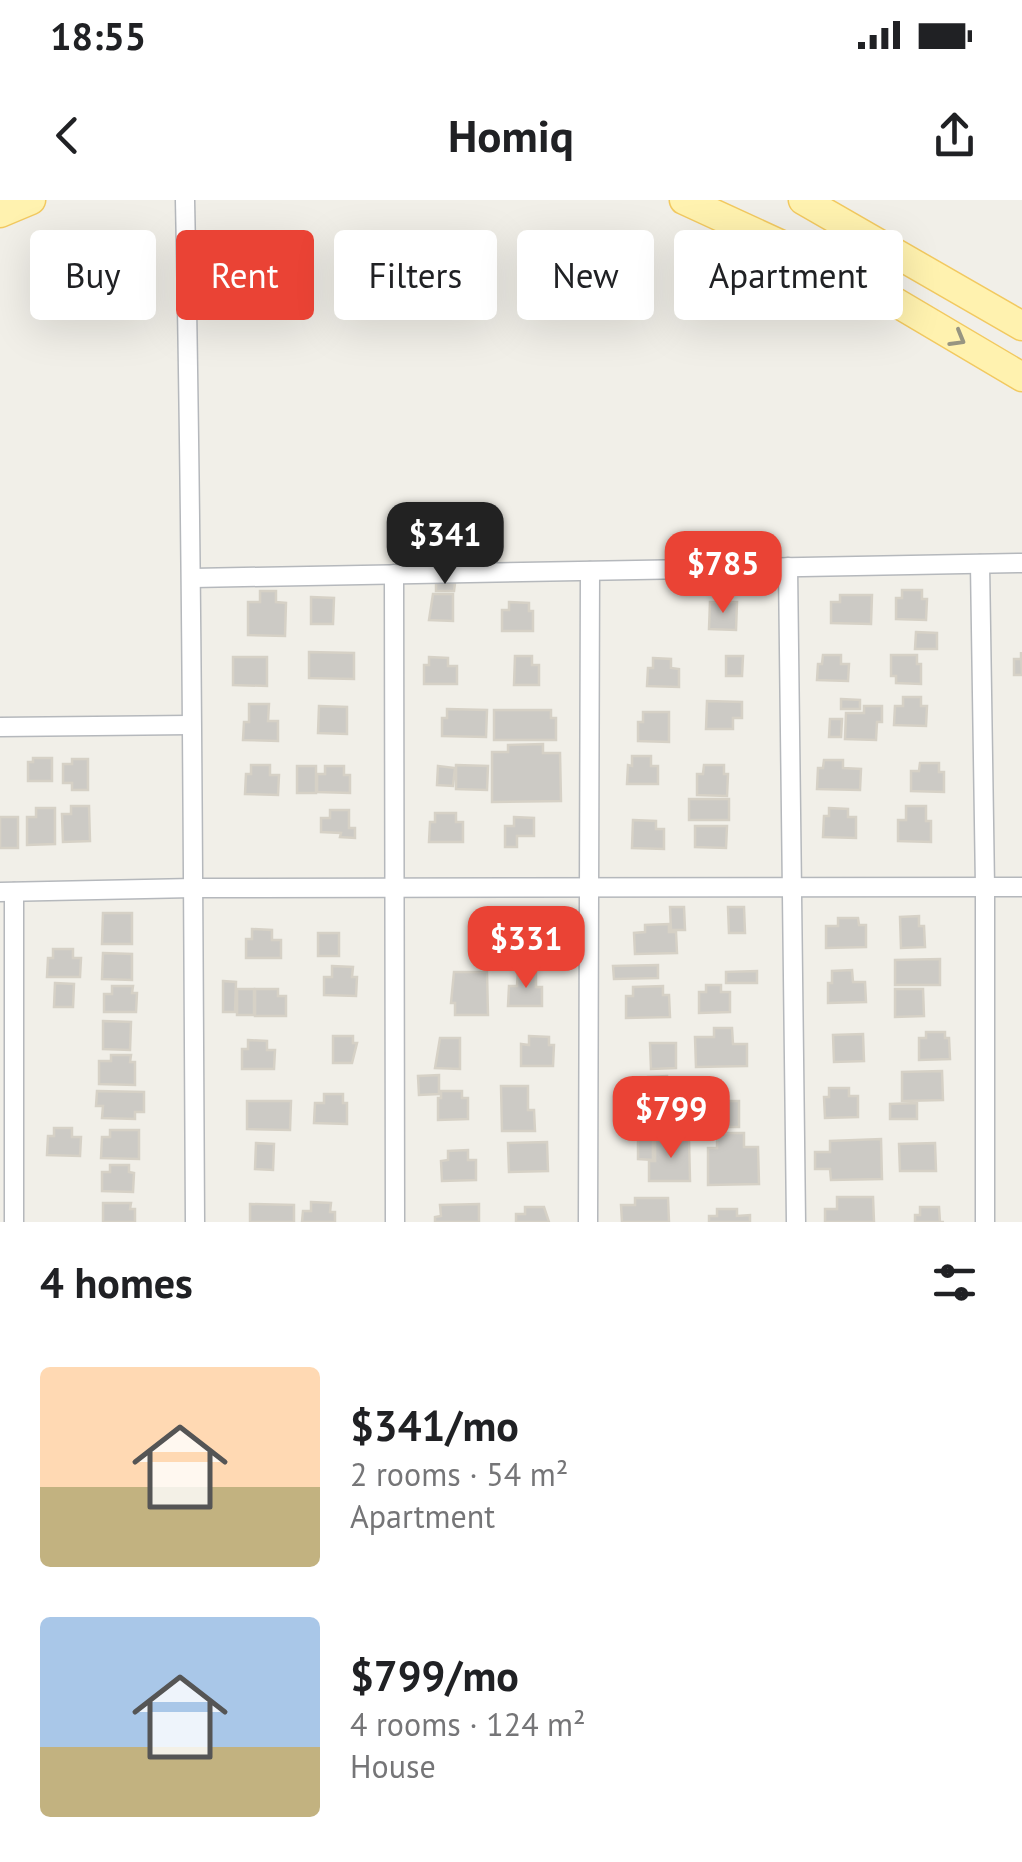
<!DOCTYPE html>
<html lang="en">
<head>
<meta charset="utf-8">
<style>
  :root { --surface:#fff; --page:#f6f6f6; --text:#202124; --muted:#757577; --accent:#ea4335 }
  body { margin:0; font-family:"PT Sans",sans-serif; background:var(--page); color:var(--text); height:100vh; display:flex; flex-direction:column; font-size:38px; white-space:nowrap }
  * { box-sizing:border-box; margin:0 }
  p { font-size:32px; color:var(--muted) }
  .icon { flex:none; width:55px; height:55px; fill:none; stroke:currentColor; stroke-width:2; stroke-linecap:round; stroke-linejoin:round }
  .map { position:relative; height:1022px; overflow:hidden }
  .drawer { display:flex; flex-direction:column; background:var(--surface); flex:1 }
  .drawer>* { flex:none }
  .guide { position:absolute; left:30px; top:30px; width:962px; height:90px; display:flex; gap:20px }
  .price { position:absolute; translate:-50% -85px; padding:0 22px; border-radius:20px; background:var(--accent); color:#fff; font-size:32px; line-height:65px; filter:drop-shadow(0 2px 5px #0008) }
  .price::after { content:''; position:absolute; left:50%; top:60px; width:30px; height:22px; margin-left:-15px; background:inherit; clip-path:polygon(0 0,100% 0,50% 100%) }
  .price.on { background:#222; color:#fff }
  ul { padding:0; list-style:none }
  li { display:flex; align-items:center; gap:30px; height:250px; padding:0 40px }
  li span { display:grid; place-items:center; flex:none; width:280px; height:200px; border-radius:10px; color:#555 }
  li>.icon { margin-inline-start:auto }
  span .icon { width:120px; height:120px; fill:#fffc; stroke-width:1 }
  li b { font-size:42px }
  h2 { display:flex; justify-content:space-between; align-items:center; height:120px; padding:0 40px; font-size:42px }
  .pill { padding:0 35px; border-radius:10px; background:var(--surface); box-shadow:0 10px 40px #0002; font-size:35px; line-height:90px }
  .pill.on { background:var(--accent); color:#fff }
  .status { display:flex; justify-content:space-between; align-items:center; height:70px; padding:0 50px; background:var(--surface); direction:ltr }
  .status svg { height:28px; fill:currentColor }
  header { display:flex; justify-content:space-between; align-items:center; height:130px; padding:0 40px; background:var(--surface); font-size:45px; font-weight:800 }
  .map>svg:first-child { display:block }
  .building { fill:#cccac5; stroke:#d6d1c6; stroke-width:2.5 }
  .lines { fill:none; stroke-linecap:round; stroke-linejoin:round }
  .street-casing { stroke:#b5b8bc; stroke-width:21 }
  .primary-casing { stroke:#f2c960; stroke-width:31 }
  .street { stroke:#fff; stroke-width:18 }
  .primary { stroke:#fff2af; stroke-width:28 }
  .oneway { stroke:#979581 }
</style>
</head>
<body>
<div class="status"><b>18:55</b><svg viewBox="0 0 49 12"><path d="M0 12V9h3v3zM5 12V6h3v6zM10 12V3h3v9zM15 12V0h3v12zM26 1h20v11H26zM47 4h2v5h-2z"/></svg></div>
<header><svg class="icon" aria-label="back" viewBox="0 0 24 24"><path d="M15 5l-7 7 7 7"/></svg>Homiq<svg class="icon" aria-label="share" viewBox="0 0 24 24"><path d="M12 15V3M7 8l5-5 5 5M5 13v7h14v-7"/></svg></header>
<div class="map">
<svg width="1022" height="1022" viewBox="0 0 1022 1022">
  <rect width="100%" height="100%" fill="#f1efe8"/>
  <g class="building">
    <path d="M436 383H455L454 391H436Z"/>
    <path d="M902 390H922V399H927L926 420 896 419V398H902Z"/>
    <path d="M260 391H276V402L286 403 285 436 248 435V402H260Z"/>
    <path d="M433 394H453V421L429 420Z"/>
    <path d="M840 395H872L871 424 831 423V402H840Z"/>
    <path d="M311 397 334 398 333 424H311Z"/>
    <path d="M509 402 529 403V411H533V431H502V410H509Z"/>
    <path d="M710 402H737L736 430 709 429Z"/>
    <path d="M916 432 937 433V449H915Z"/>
    <path d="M309 452 354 453V479L309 478Z"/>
    <path d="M1021 452 1022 475H1014V459H1021Z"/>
    <path d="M823 455H841V464H849L848 481 817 480 818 464H822Z"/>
    <path d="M891 455H917V464H921V484L896 483V476H891Z"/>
    <path d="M515 456H532V465H539V485H514Z"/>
    <path d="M726 456H743L742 476H726Z"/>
    <path d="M233 457H267V486L233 485Z"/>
    <path d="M429 457 448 458V466H457V484H424V465H429Z"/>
    <path d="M653 458 671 459V468L679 469V487L647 486 648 468H653Z"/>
    <path d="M903 497H921V506H927L926 526 894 525 895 506H903Z"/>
    <path d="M841 499 860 500V509H841Z"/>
    <path d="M707 501 742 502V518H733V529H706Z"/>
    <path d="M249 504H269L268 521H278V541L243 540 244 522H249Z"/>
    <path d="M319 506 347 507V534L318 533Z"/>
    <path d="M864 506H882V522H877L876 540 845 539 846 513H864Z"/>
    <path d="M447 509 487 510 486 537 442 536V518H447Z"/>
    <path d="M494 510H551V518H556V540H494Z"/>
    <path d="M643 512H669V542L638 541V522H643Z"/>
    <path d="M830 519H842L841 537H829Z"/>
    <path d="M543 544V553H560L561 601 492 602V552H508V545Z"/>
    <path d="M632 556H651V566H658V584H627L628 565 632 566Z"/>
    <path d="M33 558H52V581H28V562H33Z"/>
    <path d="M72 559H88V590H72V583H63V564H72Z"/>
    <path d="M824 560H843V568L861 569 860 590 817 589 818 568H823Z"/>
    <path d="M920 563H939V572H944V592L911 591V571H919Z"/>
    <path d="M251 565H270V575H279L278 595 245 594 246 574H251Z"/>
    <path d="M456 565 488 566 487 590 456 589Z"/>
    <path d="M704 565H724V574H728L727 596 697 595V574H703Z"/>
    <rect x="297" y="566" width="19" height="27"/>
    <path d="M325 566H344V575H350V593L317 592V574H325Z"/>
    <path d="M438 566 455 568 453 586 437 585Z"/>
    <rect x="689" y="599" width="40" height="21"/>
    <path d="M71 606H89L90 641 63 642 62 614H71Z"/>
    <path d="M906 606H926V621H931V642L898 641V620H906Z"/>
    <path d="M36 608H55V644L27 645V617H36Z"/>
    <path d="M829 608 848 609V617H856V638L823 637 824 616H829Z"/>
    <path d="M330 610H349V628H355V638L340 637 341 633 321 632V618H330Z"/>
    <path d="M435 613H456V622H463V642H429L430 622H435Z"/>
    <rect x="0" y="617" width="18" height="31"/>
    <path d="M514 617 534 618V636H517V647H505V626H514Z"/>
    <path d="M633 620 656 621V629H664V649L632 648Z"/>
    <path d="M695 626H727L726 648 695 647Z"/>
    <path d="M670 707H684L685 730H671Z"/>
    <path d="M728 707H744L745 733H729Z"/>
    <path d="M508 711 523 712V723H507Z"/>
    <path d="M103 713H132V744H102Z"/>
    <path d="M919 716V726H924L925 747 901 748 900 717Z"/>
    <path d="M838 718H858L859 725H866V747L826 748V726H838Z"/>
    <path d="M669 724V732H676L677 753 635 754 634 733 645 732V725Z"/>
    <path d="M500 725 532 726V756H504L505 736H500Z"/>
    <path d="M533 727 548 728 547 755H532Z"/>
    <path d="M252 729 272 730V740H281V758H246V739H252Z"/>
    <rect x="318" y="733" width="21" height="23"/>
    <path d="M53 749H73V758H81L80 777H47L48 758H53Z"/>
    <path d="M103 753 132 754V780L102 779Z"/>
    <path d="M940 759V785H895V760Z"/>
    <path d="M658 765V778L614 779 613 766Z"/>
    <path d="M332 766 353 767 352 777H357L356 796 324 795V777H332Z"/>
    <path d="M518 770H536V787H542V806H508L509 786H517Z"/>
    <path d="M852 770 853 782H865L866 802 828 803V783H832V771Z"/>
    <path d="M757 771V783H726V772Z"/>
    <path d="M454 772H487L488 815H455V803H451Z"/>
    <path d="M223 781 236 782 235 812H223Z"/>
    <path d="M55 783 74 784 73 807H54Z"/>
    <path d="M706 785H721V792H730V812L699 813V792H706Z"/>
    <path d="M112 786H133L132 793H137L136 812H104V794H112Z"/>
    <path d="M663 786V795H669L670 817 626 818V796H633V787Z"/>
    <rect x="237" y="789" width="17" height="26"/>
    <path d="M255 789H278V796H286V816H255Z"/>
    <path d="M895 789H923L924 816 895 817Z"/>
    <path d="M103 821 131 822 130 850 103 849Z"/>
    <path d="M714 828H732L733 844H747V866L696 867 695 837H714Z"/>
    <path d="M926 832H945V838H949L950 859 919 860V838H926Z"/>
    <path d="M863 834 864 861 834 862 833 835Z"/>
    <path d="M333 836H353V843H357L352 863H333Z"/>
    <path d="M529 836 549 837V845H554L553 866H521V844L529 845Z"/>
    <path d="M440 838H460V869L435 868Z"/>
    <path d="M248 840 267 841V850H275L274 869H242V849H248Z"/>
    <path d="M650 843H676V868L651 869Z"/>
    <path d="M111 855H131L130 862H135V885L99 884V861H111Z"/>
    <path d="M942 871 943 900 902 901V872Z"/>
    <path d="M439 875V894L419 895 418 876Z"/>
    <path d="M667 876V885L673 884 674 905H643L642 885H648V877Z"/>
    <path d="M501 886H528V910H534L535 931H502Z"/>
    <path d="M829 888H849V896H858V917L825 918 824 897H829Z"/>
    <path d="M97 891 144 892V912H135V919L102 918 103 906H96Z"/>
    <path d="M441 891H462V898H468V919L438 920V898H441Z"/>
    <path d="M324 894H343V903H347V924L314 923 315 903H324Z"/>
    <path d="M247 901H291L290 930 247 929Z"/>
    <rect x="720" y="901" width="19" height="26"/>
    <path d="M917 903V919H890V904Z"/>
    <path d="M54 928H72V937H81L80 956 47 955 48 936H54Z"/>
    <path d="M110 930H139V959L101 958 102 937H110Z"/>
    <path d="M717 933H744V947H758L759 984 708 985V948H717Z"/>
    <path d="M638 939H653V960L638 959Z"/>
    <path d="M689 939 690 981H649V961H655V940Z"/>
    <path d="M881 939 882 979 831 980 830 969H815V952H830V941Z"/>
    <path d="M547 942 548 971 509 972 508 943Z"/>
    <path d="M256 943 274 944 273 970 255 969Z"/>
    <path d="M935 943 936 971H900L899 944Z"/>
    <path d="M468 950V960H476V980L442 981 441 961 448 960V951Z"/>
    <path d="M110 965H129V972L134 973 133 992 102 991V972H110Z"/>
    <path d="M837 997H873L874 1022H825V1009H837Z"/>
    <path d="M635 998H668L669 1022H622L621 1005H635Z"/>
    <path d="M311 1002 331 1003 330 1012H335V1022H302L303 1011H311Z"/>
    <path d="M103 1003H131L130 1009H135V1022H103Z"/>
    <path d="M250 1004 294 1005V1022H250Z"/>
    <path d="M479 1004V1022H435V1017L441 1016 440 1005Z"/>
    <path d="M525 1007H544L549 1022H516V1014H525Z"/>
    <path d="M920 1007H939L940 1022H944H915V1015H920Z"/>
    <path d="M717 1009H737V1016L750 1015V1022H709V1016H717Z"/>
  </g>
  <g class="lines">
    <g class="street-casing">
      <g id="street">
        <path d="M185 0C192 341 193 681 195 1022"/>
        <path d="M980 364 985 687V1022"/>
        <path d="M788 367 796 1022"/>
        <path d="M394 374 395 1022"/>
        <path d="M193 378 1022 363"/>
        <path d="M0 527 190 525"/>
        <path d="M0 692 193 688 1022 687"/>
        <path d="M14 692V1022"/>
        <path d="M588 1022 590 371"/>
      </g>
    </g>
    <g class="primary-casing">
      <g id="primary">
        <path d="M684 0 858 80 1022 177"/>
        <path d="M803 0 1022 126"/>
        <path d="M0 13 31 0"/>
      </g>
    </g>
    <use href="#street" class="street"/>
    <use href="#primary" class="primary"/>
  </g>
  <defs><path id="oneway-chevron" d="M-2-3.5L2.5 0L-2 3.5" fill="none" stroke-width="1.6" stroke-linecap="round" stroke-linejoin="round" transform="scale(2.5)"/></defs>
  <use class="oneway" href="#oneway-chevron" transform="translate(958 139) rotate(30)"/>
</svg>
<b class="price on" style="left:445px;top:387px">$341</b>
<b class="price" style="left:723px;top:416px">$785</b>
<b class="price" style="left:526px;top:791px">$331</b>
<b class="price" style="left:671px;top:961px">$799</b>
<div class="guide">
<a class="pill">Buy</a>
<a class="pill on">Rent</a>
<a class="pill">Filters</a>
<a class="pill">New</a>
<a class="pill">Apartment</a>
</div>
</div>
<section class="drawer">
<h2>4 homes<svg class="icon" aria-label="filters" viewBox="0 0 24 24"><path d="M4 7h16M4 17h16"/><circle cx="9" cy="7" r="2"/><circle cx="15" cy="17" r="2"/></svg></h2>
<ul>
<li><span style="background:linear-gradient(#ffd9b3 60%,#c2b280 0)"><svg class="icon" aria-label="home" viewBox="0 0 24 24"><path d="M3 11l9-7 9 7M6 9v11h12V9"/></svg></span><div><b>$341/mo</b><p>2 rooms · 54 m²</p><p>Apartment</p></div></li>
<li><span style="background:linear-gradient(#a9c7e8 65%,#c2b280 0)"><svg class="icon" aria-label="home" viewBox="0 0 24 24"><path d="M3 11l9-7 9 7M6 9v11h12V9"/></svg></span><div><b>$799/mo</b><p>4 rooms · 124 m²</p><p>House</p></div></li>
</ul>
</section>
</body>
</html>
